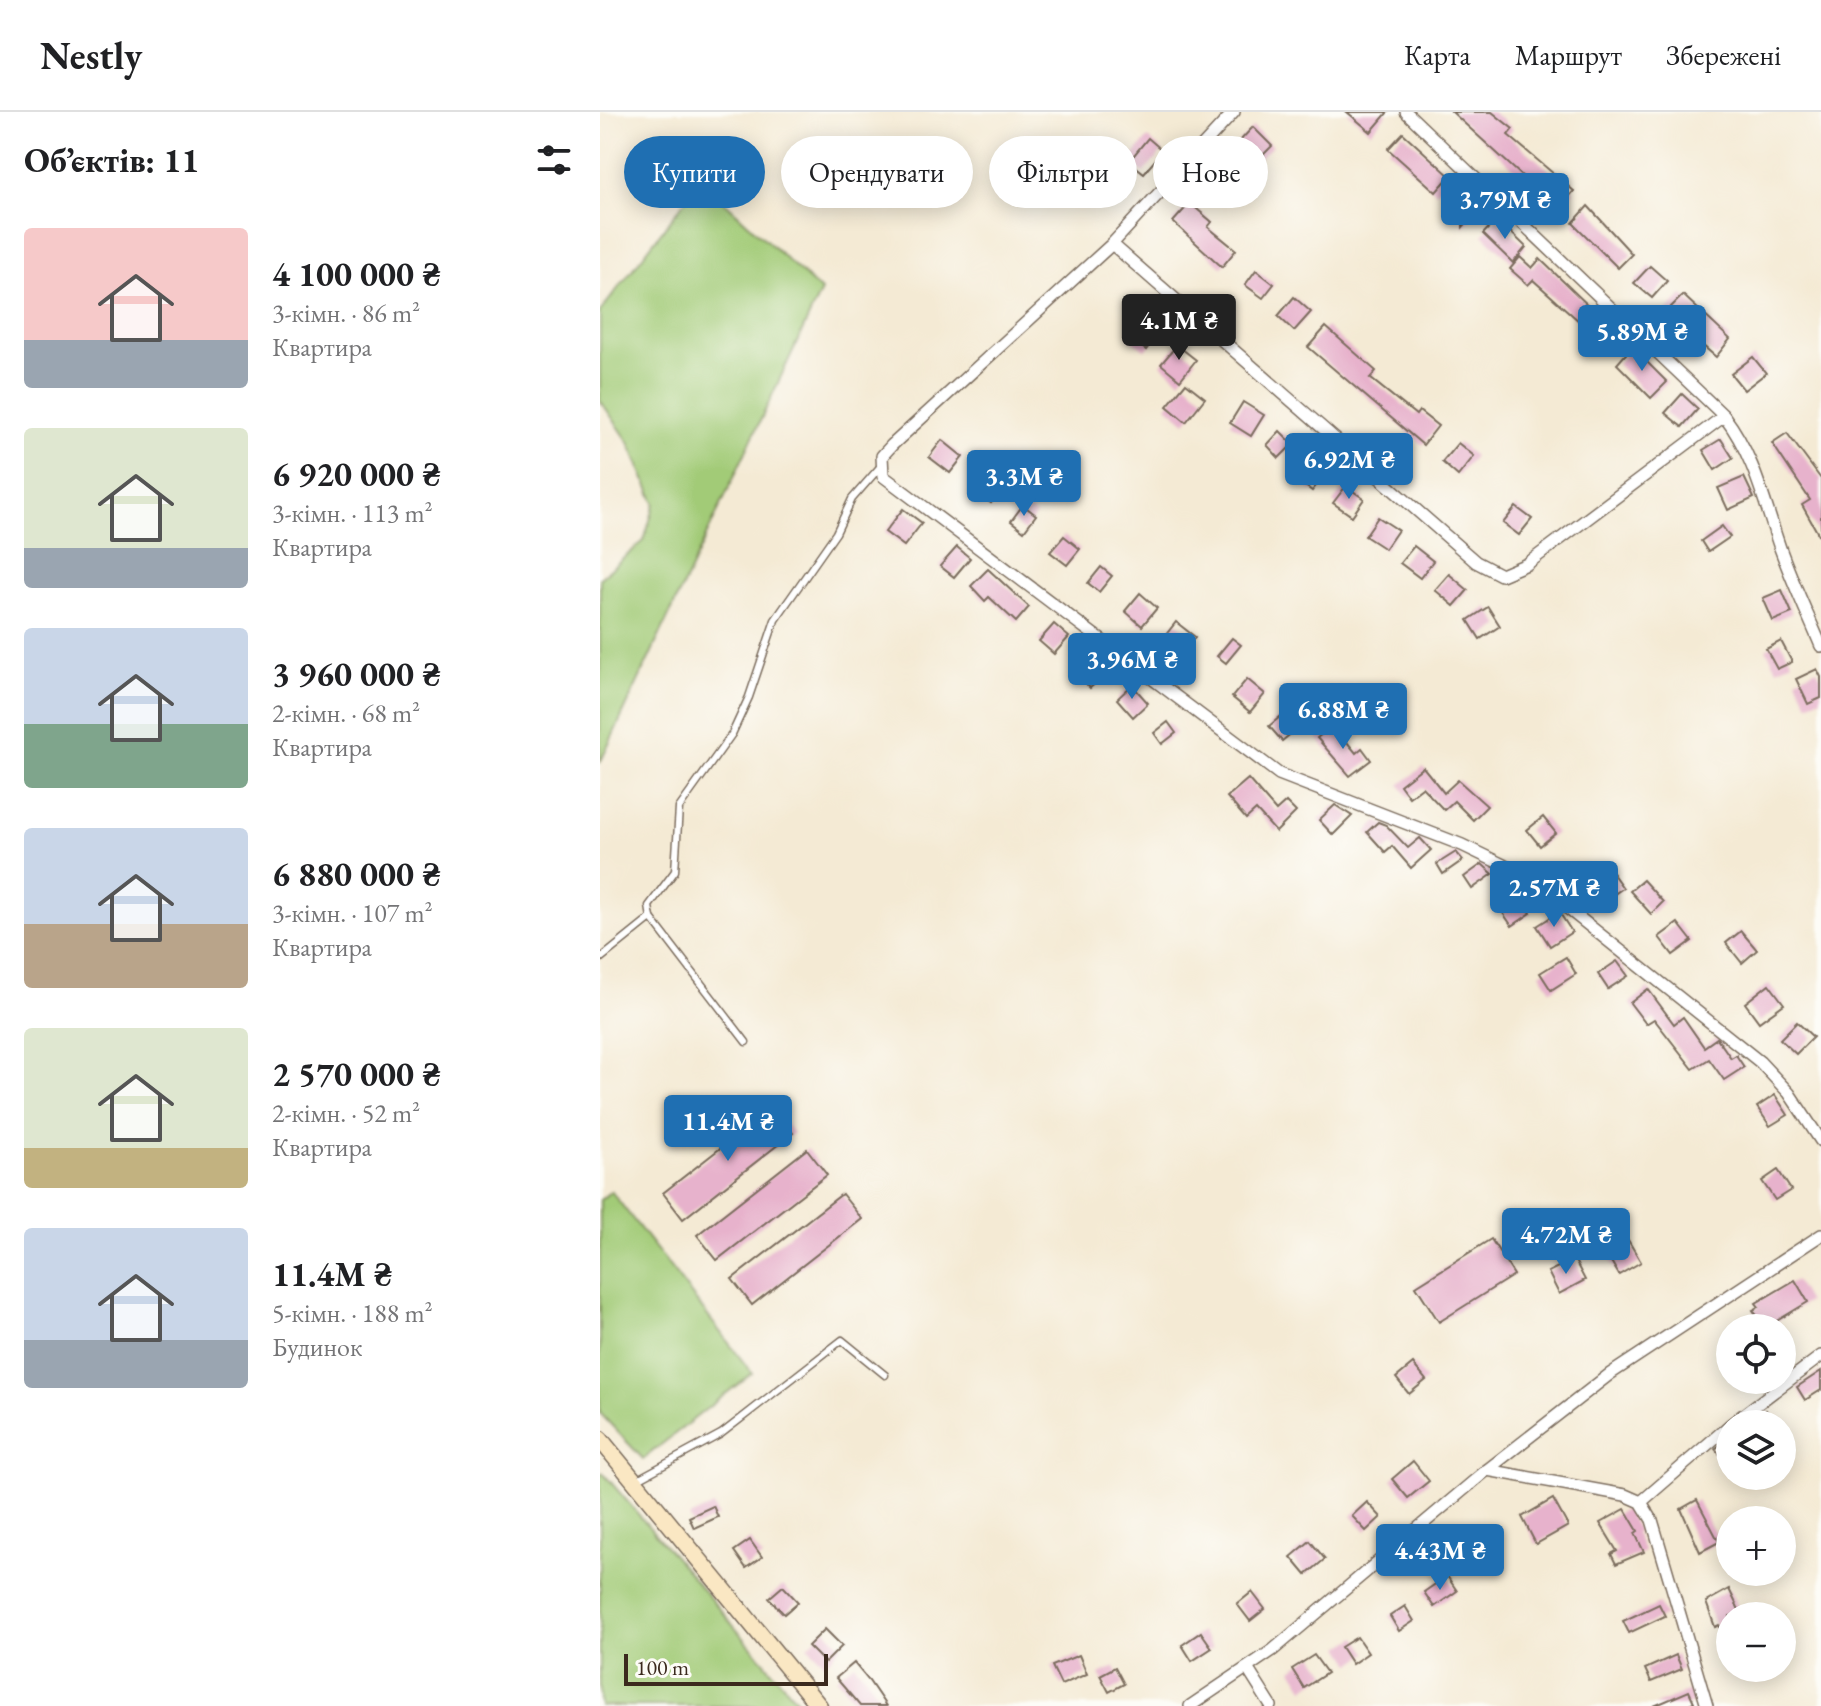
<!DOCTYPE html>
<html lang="uk">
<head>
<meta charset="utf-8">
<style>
  :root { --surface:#fff; --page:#f6f6f6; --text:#202124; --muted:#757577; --line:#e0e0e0; --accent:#1f6fb2 }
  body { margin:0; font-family:"EB Garamond",serif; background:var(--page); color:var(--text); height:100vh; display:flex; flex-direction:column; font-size:30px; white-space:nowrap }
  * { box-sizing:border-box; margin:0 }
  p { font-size:26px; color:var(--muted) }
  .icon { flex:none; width:44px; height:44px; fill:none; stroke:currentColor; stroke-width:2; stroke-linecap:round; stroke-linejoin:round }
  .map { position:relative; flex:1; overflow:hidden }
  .drawer { display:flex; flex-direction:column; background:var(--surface); width:600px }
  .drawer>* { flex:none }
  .guide { position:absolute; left:24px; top:24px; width:760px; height:72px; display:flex; gap:16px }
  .controls { position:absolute; left:1116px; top:1202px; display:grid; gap:16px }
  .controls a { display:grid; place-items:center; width:80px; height:80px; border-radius:50%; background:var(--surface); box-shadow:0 4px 20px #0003; font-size:40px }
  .scale { position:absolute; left:24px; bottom:20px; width:204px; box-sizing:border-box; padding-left:8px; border:4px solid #3b2a1e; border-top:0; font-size:22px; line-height:28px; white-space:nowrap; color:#3b2a1e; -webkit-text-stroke:6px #fdfcf7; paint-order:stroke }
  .price { position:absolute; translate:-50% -68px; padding:0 18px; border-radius:8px; background:var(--accent); color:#fff; font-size:26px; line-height:52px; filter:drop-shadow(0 2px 4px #0008) }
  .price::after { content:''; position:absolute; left:50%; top:48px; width:24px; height:18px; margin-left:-12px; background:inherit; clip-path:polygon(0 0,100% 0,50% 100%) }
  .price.active { background:#222; color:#fff }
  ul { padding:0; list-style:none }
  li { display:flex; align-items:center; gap:24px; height:200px; padding:0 24px }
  li span { display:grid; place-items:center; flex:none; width:224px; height:160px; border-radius:8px; color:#555 }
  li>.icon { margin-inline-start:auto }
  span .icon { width:96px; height:96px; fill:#fffc; stroke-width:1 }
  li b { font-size:34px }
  h2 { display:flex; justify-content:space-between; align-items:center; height:96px; padding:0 24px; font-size:34px }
  .chip { padding:0 28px; border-radius:36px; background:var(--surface); box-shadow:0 4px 20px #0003; font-size:28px; line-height:72px }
  .chip.active { background:var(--accent); color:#fff }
  header { display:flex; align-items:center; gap:48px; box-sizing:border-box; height:112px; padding:0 40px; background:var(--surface); border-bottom:2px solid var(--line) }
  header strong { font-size:38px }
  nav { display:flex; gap:44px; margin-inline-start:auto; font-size:28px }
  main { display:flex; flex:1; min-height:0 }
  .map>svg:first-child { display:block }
  .green { fill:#a2cb77; stroke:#6e7a4a; stroke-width:2 }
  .building { fill:#e7b2cc }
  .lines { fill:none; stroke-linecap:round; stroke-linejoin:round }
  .lane-casing { stroke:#7c6d5e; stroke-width:9 }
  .street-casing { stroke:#7c6d5e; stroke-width:14 }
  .secondary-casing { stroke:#7c6d5e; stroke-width:19 }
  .lane { stroke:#fff; stroke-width:6 }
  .street { stroke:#fff; stroke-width:11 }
  .secondary { stroke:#fae7c3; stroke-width:16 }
</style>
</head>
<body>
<header>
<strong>Nestly</strong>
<nav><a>Карта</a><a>Маршрут</a><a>Збережені</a></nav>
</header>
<main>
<section class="drawer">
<h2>Об’єктів: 11<svg class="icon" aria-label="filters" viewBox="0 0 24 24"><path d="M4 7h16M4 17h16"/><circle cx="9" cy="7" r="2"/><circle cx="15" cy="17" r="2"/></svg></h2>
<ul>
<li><span style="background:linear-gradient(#f6c9c9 70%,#9aa5b1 0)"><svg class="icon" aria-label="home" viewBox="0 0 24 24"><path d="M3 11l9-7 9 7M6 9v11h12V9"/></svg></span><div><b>4 100 000 ₴</b><p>3-кімн. · 86 m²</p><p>Квартира</p></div></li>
<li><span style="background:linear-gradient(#dfe7d0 75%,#9aa5b1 0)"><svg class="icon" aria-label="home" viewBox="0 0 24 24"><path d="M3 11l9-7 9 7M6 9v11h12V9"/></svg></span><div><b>6 920 000 ₴</b><p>3-кімн. · 113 m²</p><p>Квартира</p></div></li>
<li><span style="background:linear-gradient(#c9d6e8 60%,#7fa58c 0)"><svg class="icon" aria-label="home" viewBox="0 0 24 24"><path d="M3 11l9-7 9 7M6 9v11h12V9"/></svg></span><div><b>3 960 000 ₴</b><p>2-кімн. · 68 m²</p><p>Квартира</p></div></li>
<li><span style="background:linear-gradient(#c9d6e8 60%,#b9a48a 0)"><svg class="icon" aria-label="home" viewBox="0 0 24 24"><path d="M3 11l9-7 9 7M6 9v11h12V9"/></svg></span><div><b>6 880 000 ₴</b><p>3-кімн. · 107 m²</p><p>Квартира</p></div></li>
<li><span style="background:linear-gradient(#dfe7d0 75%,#c2b280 0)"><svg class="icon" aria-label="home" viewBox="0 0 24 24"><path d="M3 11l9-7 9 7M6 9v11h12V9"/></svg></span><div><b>2 570 000 ₴</b><p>2-кімн. · 52 m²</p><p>Квартира</p></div></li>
<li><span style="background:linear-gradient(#c9d6e8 70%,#9aa5b1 0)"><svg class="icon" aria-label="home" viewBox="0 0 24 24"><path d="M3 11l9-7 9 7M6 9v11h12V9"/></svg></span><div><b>11.4M ₴</b><p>5-кімн. · 188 m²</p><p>Будинок</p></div></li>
</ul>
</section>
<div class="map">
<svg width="1221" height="1594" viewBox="0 0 1221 1594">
  <rect width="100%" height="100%" fill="#fdfcf7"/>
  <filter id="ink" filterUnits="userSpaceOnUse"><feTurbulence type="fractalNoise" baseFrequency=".0125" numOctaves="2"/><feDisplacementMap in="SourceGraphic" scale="16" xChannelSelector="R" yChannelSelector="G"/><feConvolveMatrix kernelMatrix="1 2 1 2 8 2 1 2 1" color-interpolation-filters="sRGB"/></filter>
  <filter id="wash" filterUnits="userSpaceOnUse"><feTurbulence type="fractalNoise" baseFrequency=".006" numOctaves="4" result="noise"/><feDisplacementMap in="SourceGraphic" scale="32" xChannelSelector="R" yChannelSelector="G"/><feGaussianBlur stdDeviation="1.8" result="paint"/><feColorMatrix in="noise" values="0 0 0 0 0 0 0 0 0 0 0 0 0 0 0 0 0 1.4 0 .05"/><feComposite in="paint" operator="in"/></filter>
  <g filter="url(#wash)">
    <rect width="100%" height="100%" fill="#f4ead4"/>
    <g class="green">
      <path d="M101 68 221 179 0 651V466L44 429 55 391 29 330 0 288V200Z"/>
      <path d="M11 1079 152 1261 43 1347 0 1301V1088Z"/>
      <path d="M3 1361 202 1594H0V1363Z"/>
    </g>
    <g id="blocks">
      <g class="building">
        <path d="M747 0H788L771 20Z"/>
        <path d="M852 0H892L913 17 908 23 974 79 958 97Z"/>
        <path d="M653 15 672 34 656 50 637 32Z"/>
        <path d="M803 21 850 64 836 80 788 37Z"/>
        <path d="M548 26 563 39 544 61 529 49Z"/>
        <path d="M867 78 883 92 863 115V107L851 96Z"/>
        <path d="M590 91 612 110 608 115 636 138 622 155 573 110Z"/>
        <path d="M988 94 1032 142 1018 156 973 111Z"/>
        <path d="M897 107 926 135 913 151 883 122Z"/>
        <path d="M920 145 932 156 940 147 1019 223 1008 235 933 168 928 173 910 157Z"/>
        <path d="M1050 154 1067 169 1052 186 1034 171Z"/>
        <path d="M656 158 674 172 663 186 645 173Z"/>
        <path d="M1083 183 1130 227 1116 245 1065 201Z"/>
        <path d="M694 185 711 200 694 219 678 204Z"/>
        <path d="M543 205 561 218 546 238 528 225Z"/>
        <path d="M726 215 776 259 770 266 816 303 819 299 838 314 823 333 708 235Z"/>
        <path d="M577 233 596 248 580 268 561 252Z"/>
        <path d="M1032 235 1067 270 1051 286 1017 252Z"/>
        <path d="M1153 245 1166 261 1144 278 1131 262Z"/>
        <path d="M586 271 605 286 586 310 567 294Z"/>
        <path d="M1082 282 1098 297 1082 315 1065 301Z"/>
        <path d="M643 290 664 303 651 324 630 311Z"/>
        <path d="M680 319 693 332 679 346 667 333Z"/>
        <path d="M1187 321 1221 367V427L1202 393 1210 388 1172 331Z"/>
        <path d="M1121 327 1133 346 1115 358 1103 338Z"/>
        <path d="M342 328 363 345 350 361 329 345Z"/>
        <path d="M858 331 874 344 858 364 842 350Z"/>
        <path d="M712 345 728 358 712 379 695 366Z"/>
        <path d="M382 365 400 379 391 391 372 377Z"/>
        <path d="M1144 365 1154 386 1128 398 1118 376Z"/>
        <path d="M746 374 764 387 752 404 733 391Z"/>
        <path d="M423 393 436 403 424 419 411 409Z"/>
        <path d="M916 395 932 407 919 423 903 411Z"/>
        <path d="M303 397 322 411 304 434 285 420Z"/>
        <path d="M778 405 798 418 785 437 765 424Z"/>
        <path d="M1122 414 1130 425 1108 440 1101 429Z"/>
        <path d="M464 424 480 437 467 453 450 440Z"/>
        <path d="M814 434 833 449 820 466 800 451Z"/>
        <path d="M357 435 370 446 354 465 340 454Z"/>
        <path d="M501 455 512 464 499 480 488 471Z"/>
        <path d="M388 457 429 495 416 510 389 485 385 489 371 474Z"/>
        <path d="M849 462 868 478 854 494 835 478Z"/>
        <path d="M1182 478 1192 501 1173 509 1163 486Z"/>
        <path d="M540 481 557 496 542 514 525 499Z"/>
        <path d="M888 495 900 514 880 527 868 508Z"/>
        <path d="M576 510 595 525 580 544 561 529Z"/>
        <path d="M454 512 469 525 454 542 439 529Z"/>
        <path d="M632 526 641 533 626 551 617 544Z"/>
        <path d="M1181 529 1192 550 1177 557 1166 537Z"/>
        <path d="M493 548 506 562 490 576 477 562Z"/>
        <path d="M1217 557 1221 565V586L1208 592 1196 567Z"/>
        <path d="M647 567 665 582 650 600 632 585Z"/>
        <path d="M532 573 548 591 533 605 517 587Z"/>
        <path d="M686 600 699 615 682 629 669 614Z"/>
        <path d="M568 610 576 621 562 632 554 621Z"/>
        <path d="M733 613 756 641 762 636 771 648 750 664 717 626Z"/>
        <path d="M823 655 844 681 858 668 887 694 873 708 854 689 844 698 822 675 809 685 800 673Z"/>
        <path d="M648 667 676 699 686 690 696 700 676 720 656 698 646 707 627 685Z"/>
        <path d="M735 693 752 704 733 723 719 708Z"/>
        <path d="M943 705 956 721 940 734 927 718Z"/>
        <path d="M778 710 786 713 808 736 820 726 831 738 811 756 792 734 785 740 767 720Z"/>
        <path d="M856 740 863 748 843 762 837 752Z"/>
        <path d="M882 752 893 762 872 777 864 765Z"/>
        <path d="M1008 755 1023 776 1001 791 986 770Z"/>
        <path d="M1043 768 1063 790 1051 802 1030 779Z"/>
        <path d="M913 775 931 801 912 814 894 788Z"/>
        <path d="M959 800 972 820 950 834 937 814Z"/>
        <path d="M1078 811 1092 829 1073 843 1059 825Z"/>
        <path d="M1141 819 1157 838 1142 851 1126 831Z"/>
        <path d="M966 845 976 862 951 878 940 861Z"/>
        <path d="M1017 849 1028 864 1008 877 998 862Z"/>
        <path d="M1169 872 1184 892 1159 910 1145 891Z"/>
        <path d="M1048 877 1074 912 1083 905 1104 935 1117 926 1131 946 1136 943 1144 955 1124 968 1109 947 1093 957 1054 907 1046 912 1030 891Z"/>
        <path d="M1197 910 1213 925 1196 942 1180 927Z"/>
        <path d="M1175 983 1188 1003 1170 1014 1157 995Z"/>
        <path d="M173 995 193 1021 83 1107 63 1081Z"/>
        <path d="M207 1037 227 1063 117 1148 97 1123Z"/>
        <path d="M1178 1058 1191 1078 1175 1088 1162 1069Z"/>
        <path d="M242 1082 262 1107 152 1193 132 1167Z"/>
        <path d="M891 1127 914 1163 839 1210 816 1174Z"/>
        <path d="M1028 1128 1041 1150 1019 1163 1006 1141Z"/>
        <path d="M974 1147 985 1168 959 1182 948 1160Z"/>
        <path d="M1195 1168 1208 1190 1170 1213 1167 1209 1163 1212 1153 1198 1159 1195 1156 1191Z"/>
        <path d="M813 1252 826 1268 809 1282 796 1266Z"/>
        <path d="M1221 1259V1278L1205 1288 1197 1275Z"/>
        <path d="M1166 1298 1177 1312H1149Z"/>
        <path d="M1130 1325V1339L1122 1345 1115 1337Z"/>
        <path d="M813 1349 829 1369 808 1386 792 1367Z"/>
        <path d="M953 1387 968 1414 936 1432 922 1405Z"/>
        <path d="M1097 1388 1119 1430 1100 1440 1081 1397Z"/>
        <path d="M767 1390 781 1405 766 1419 752 1404Z"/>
        <path d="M113 1394 118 1405 94 1416 89 1405Z"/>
        <path d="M1025 1397 1038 1419 1035 1421 1044 1440 1016 1452 1011 1442 1017 1439 1000 1411Z"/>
        <path d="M150 1428 162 1445 146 1456 134 1439Z"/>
        <path d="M710 1429 725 1447 706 1463 691 1445Z"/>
        <path d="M890 1438 899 1452 885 1461 876 1448Z"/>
        <path d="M847 1464 857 1479 834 1495 824 1480Z"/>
        <path d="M183 1474 198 1490 184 1502 169 1486Z"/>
        <path d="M1129 1477 1141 1502 1130 1504V1537L1119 1513 1115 1515 1106 1490Z"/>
        <path d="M652 1480 665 1497 650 1509 637 1492Z"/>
        <path d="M1059 1492 1065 1504 1029 1521 1023 1509Z"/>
        <path d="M805 1494 814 1509 799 1519 790 1504Z"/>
        <path d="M225 1517 242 1534 225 1551 208 1534Z"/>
        <path d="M601 1520 612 1536 592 1549 582 1533Z"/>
        <path d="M757 1525 768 1541 752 1552 741 1535Z"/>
        <path d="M479 1543 487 1562 461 1573 452 1554Z"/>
        <path d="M714 1543 727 1561 704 1576 692 1557Z"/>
        <path d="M1076 1543 1082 1557 1051 1570 1045 1557Z"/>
        <path d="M254 1551 269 1569 286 1594H260L236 1566Z"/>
        <path d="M515 1555 524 1572 509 1580 500 1563Z"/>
        <path d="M1089 1579 1094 1590 1085 1594H1054Z"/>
      </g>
    </g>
  </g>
  <g filter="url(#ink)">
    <use href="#blocks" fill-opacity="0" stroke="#7c6d5e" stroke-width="2"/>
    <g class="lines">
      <g class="lane-casing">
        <g id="lane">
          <path d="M51 806 49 794 75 759 79 696 132 622 149 585 175 508 236 421 252 387 280 355"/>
          <path d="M0 847 51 806 146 930"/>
          <path d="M36 1368 121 1322 242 1228 285 1263"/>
        </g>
      </g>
      <g class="street-casing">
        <g id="street">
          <path d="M634 0 512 132 292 333 282 344 283 364 679 662 862 733 920 761 947 780 1160 950 1189 981 1221 1029"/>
          <path d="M806 0 1124 304C1154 343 1164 390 1180 436 1192 469 1207 501 1221 534"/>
          <path d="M512 132 876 450 901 463 927 452 1124 304"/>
          <path d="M1131 1312 1221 1244"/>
          <path d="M887 1358 1025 1383 1041 1390 1052 1408 1107 1594"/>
          <path d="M1041 1390 1130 1313"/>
          <path d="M647 1556 671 1594"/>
          <path d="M590 1594 673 1538 887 1358 1010 1262 1221 1123"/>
        </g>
      </g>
      <g class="secondary-casing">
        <path id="secondary" d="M0 1327 219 1594"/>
      </g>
      <use href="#lane" class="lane"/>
      <use href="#street" class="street"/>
      <use href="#secondary" class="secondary"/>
    </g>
  </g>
</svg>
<div class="controls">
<a><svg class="icon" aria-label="locate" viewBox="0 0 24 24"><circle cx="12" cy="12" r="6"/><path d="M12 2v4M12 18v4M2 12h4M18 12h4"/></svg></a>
<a><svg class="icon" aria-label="layers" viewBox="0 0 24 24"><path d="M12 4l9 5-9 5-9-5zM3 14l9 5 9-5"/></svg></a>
<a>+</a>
<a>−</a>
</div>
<div class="scale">100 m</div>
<b class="price" style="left:905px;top:129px">3.79M ₴</b>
<b class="price active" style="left:579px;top:250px">4.1M ₴</b>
<b class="price" style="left:1042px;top:261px">5.89M ₴</b>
<b class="price" style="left:749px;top:389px">6.92M ₴</b>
<b class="price" style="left:424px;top:406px">3.3M ₴</b>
<b class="price" style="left:532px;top:589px">3.96M ₴</b>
<b class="price" style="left:743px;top:639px">6.88M ₴</b>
<b class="price" style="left:954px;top:817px">2.57M ₴</b>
<b class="price" style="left:128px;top:1051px">11.4M ₴</b>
<b class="price" style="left:966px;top:1164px">4.72M ₴</b>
<b class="price" style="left:840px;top:1480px">4.43M ₴</b>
<div class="guide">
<a class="chip active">Купити</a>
<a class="chip">Орендувати</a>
<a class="chip">Фільтри</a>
<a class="chip">Нове</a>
</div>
</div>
</main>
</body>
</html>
